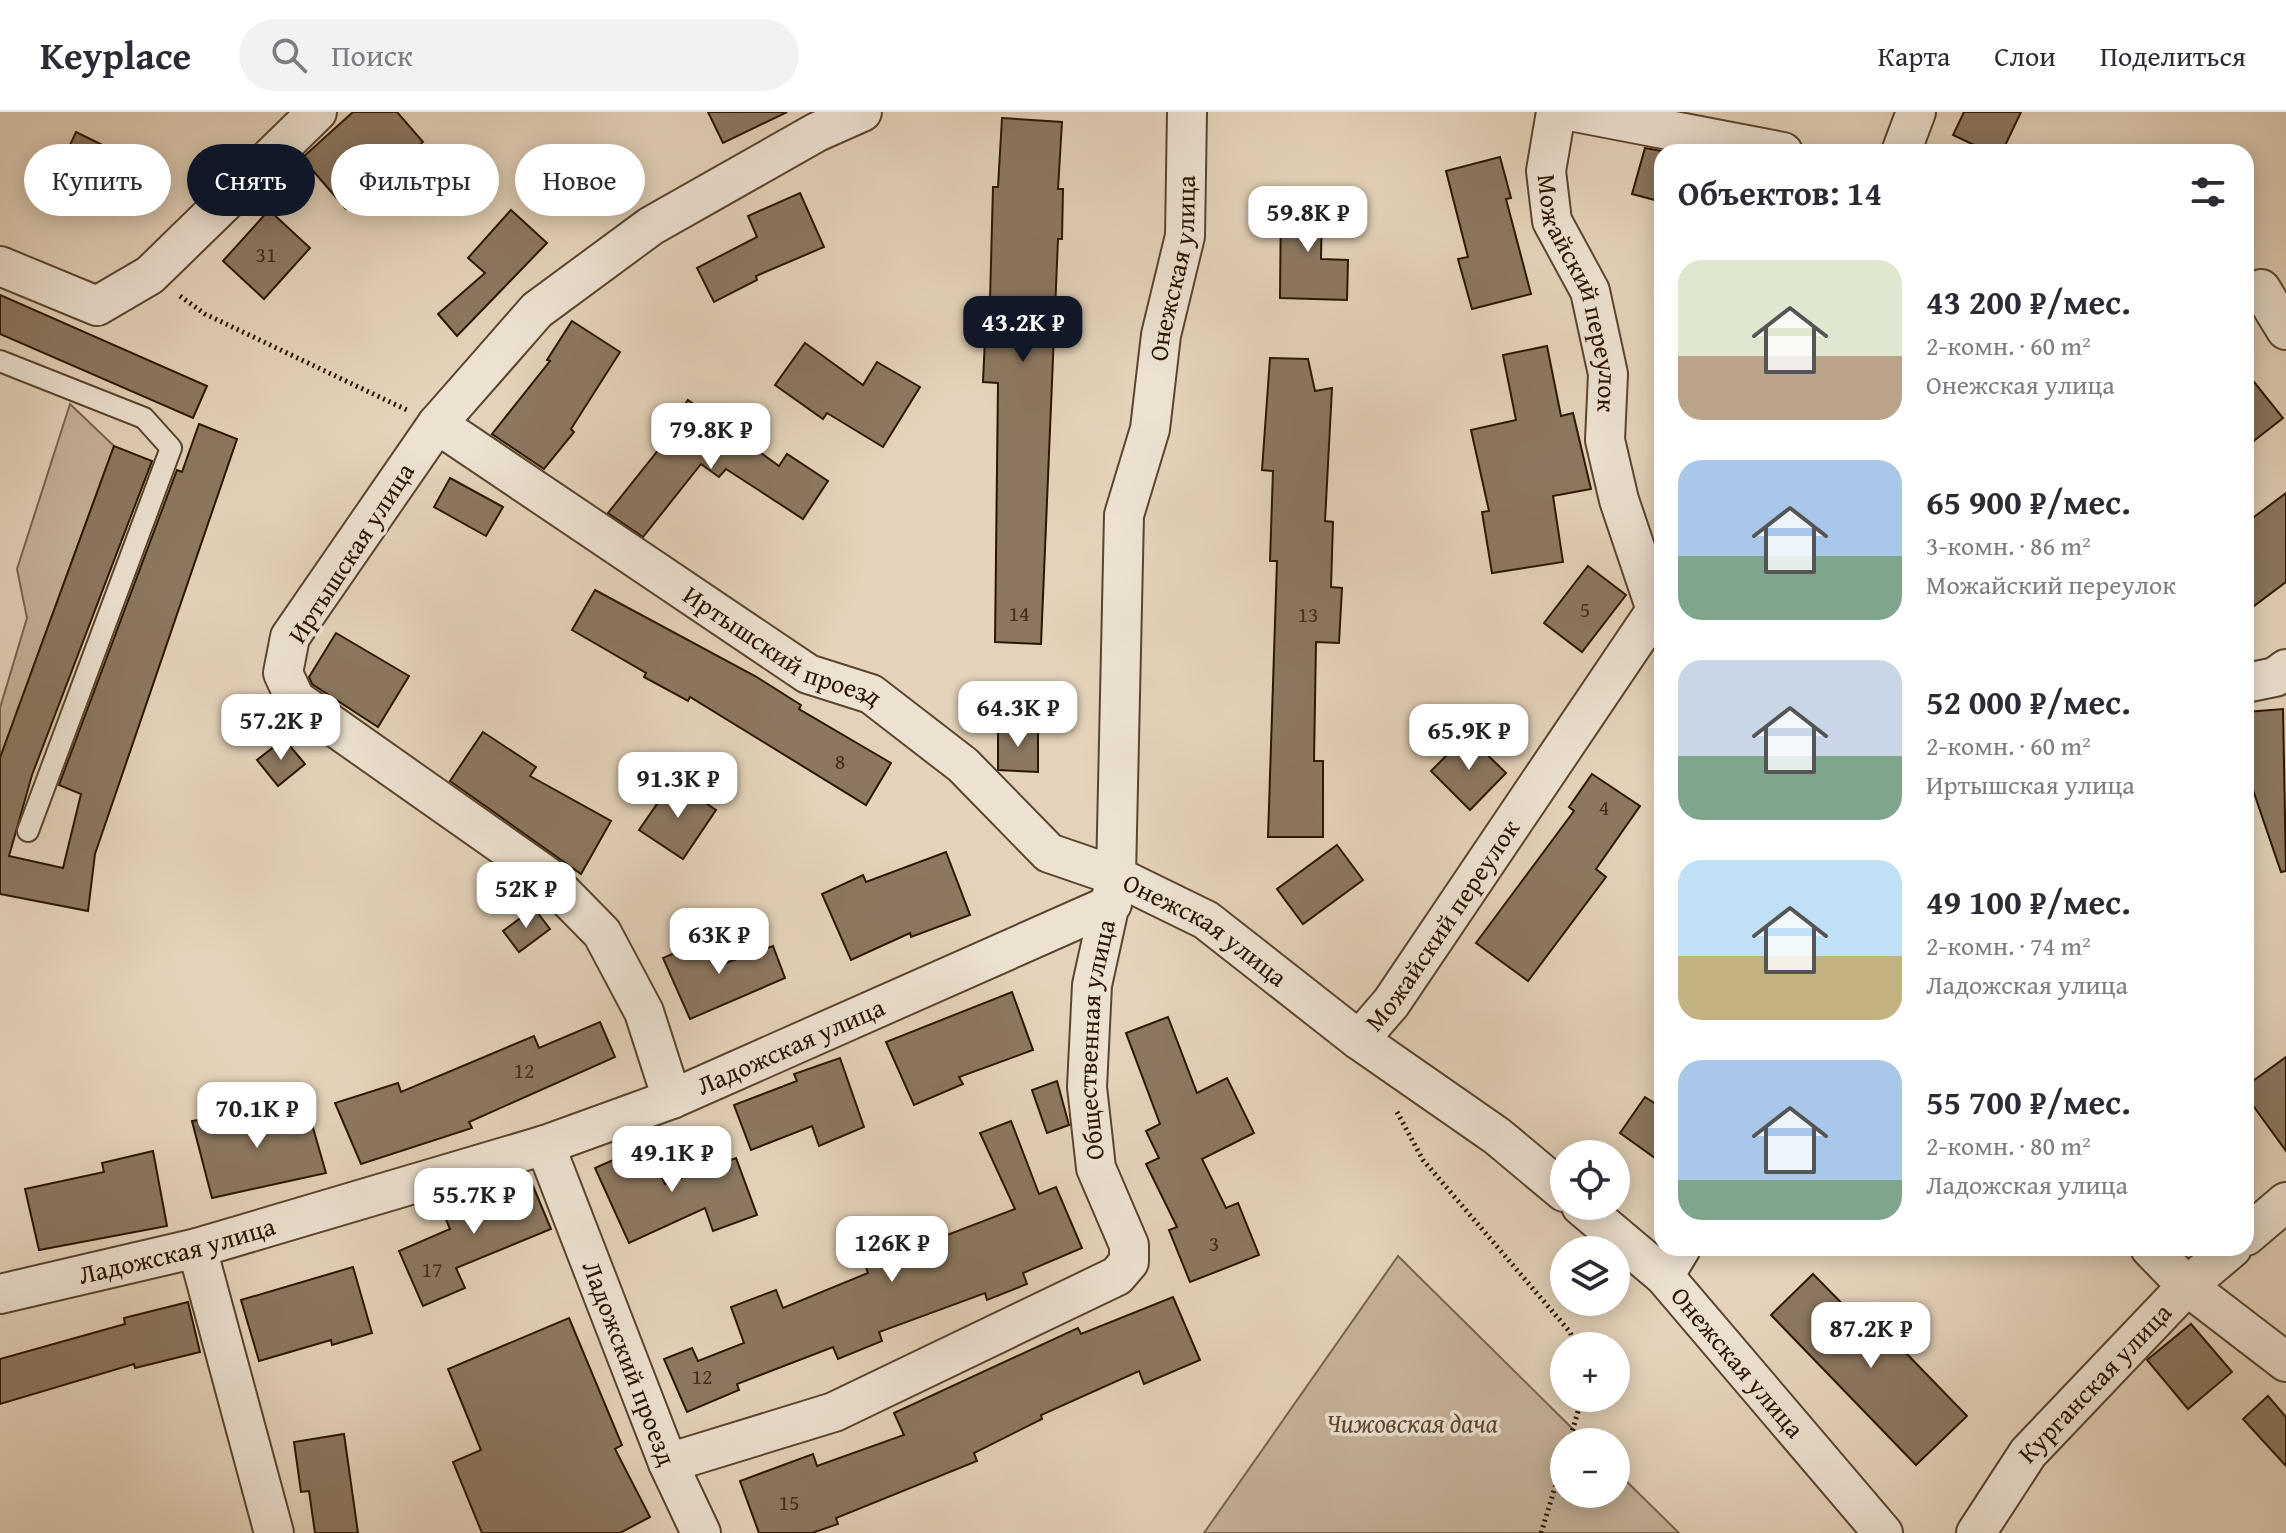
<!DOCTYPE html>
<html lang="ru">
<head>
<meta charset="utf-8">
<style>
  :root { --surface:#fff; --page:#f2f2f3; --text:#2b2b33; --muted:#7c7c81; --line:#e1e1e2; --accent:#111827 }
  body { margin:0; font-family:"Gentium Book Plus",serif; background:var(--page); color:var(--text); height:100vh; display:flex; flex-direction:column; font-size:30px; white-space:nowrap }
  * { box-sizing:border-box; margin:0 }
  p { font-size:26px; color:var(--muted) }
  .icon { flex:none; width:44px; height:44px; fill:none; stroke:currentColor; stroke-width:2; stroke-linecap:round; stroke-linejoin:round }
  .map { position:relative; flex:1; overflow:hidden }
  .details { position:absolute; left:1654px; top:32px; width:600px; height:1112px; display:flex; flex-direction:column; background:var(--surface); border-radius:24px; box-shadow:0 4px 20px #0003 }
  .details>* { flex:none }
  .banner { position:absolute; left:24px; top:32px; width:760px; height:72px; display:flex; gap:16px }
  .fabs { position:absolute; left:1550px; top:1028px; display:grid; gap:16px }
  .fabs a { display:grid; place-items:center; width:80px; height:80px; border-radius:50%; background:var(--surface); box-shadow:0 4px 20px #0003; font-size:40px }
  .price { position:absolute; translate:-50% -68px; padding:0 18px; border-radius:16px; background:#fff; color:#222; font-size:26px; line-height:52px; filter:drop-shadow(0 2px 4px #0008) }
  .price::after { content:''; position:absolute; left:50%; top:48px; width:24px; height:18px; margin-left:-12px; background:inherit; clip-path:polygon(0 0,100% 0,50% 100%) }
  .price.active { background:var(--accent); color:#fff }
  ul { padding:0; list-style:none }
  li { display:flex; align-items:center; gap:24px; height:200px; padding:0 24px }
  li span { display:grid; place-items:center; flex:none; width:224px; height:160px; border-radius:24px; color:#555 }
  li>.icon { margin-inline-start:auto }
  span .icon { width:96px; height:96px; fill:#fffc; stroke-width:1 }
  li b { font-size:34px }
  h2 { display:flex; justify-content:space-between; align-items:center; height:96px; padding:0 24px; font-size:34px }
  .chip { padding:0 28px; border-radius:36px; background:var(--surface); box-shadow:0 4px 20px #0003; font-size:28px; line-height:72px }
  .chip.active { background:var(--accent); color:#fff }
  header { display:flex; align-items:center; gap:48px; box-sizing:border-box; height:112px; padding:0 40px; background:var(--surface); border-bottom:2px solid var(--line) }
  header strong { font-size:38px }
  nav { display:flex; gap:44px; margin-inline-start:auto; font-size:28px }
  .search { width:560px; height:72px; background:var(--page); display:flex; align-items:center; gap:20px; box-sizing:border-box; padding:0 28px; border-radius:44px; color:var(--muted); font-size:30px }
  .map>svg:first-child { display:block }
  .green { fill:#c5b39a; stroke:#78644d; stroke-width:2 }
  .building { fill:#8c7861; stroke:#2c1600; stroke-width:2 }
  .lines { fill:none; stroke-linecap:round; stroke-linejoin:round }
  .lane-casing { stroke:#5a452e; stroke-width:24 }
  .street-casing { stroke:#5a452e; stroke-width:42 }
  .path { stroke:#2c1600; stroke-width:5; stroke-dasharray:2 4; stroke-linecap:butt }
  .lane { stroke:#ede2d2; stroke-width:20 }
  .street { stroke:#ede2d2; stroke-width:38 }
  .labels { text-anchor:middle; stroke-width:7; stroke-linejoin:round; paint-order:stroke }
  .number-label { font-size:22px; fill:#442e18 }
  .street-label { font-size:26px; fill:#2c1600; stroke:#ede2d2 }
  .park-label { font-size:26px; font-style:italic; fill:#5a452e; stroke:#ede2d2 }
</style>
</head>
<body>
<header>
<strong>Keyplace</strong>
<div class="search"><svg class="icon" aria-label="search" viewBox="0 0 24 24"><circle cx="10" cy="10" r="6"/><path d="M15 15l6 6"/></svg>Поиск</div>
<nav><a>Карта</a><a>Слои</a><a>Поделиться</a></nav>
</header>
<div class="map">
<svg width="2286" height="1421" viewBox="0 0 2286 1421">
  <rect width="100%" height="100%" fill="#e4d3ba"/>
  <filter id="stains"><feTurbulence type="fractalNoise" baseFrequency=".0025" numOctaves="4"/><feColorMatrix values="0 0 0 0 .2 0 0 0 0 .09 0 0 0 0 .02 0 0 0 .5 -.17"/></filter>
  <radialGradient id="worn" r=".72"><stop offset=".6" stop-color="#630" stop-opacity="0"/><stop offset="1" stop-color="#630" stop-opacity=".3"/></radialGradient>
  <g class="green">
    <path d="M70 292 114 334 0 646V596L27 506 17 457Z"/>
    <path d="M1398 1144 1586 1330H1564V1382H1616V1359L1679 1421H1204Z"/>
  </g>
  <g class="building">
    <path d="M353 0H397L423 30 346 97 302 46Z"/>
    <path d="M708 0H787L723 31Z"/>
    <path d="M1964 0H2021L2002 40H1989L1953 23Z"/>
    <path d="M1002 6 1062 10 1058 77H1063L1062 127H1058L1041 532 995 530 998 271 983 270 985 226H989L993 75H998Z"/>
    <path d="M76 20 153 58 131 102 55 65Z"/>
    <path d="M1645 36 1662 39V90L1632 82Z"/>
    <path d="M1500 45 1511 86 1506 87 1531 182 1472 197 1458 147 1468 145 1446 59Z"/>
    <path d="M800 81 824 135 756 164 757 168 714 190 697 156 757 125 748 104Z"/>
    <path d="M1281 84 1322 85 1321 147 1348 148 1347 188 1280 186Z"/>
    <path d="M269 98 310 136 264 187 223 149Z"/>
    <path d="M511 98 547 131 457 224 438 202 485 161 468 146Z"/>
    <path d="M0 183 207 274 193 306 0 222Z"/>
    <path d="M572 209 620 240 571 317 574 320 544 357 492 322 550 249 547 248Z"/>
    <path d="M805 231 863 273 877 250 920 275 883 335 827 301 823 307 775 273Z"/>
    <path d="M1547 234 1561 304 1573 301 1591 377 1553 384 1563 450 1492 461 1482 400 1489 399 1471 318 1516 308 1503 243Z"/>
    <path d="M1270 246 1308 247 1315 279 1332 276 1325 409 1333 410 1331 475 1342 476 1339 531 1316 530 1314 649H1323V725H1268L1277 449H1270L1273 359 1262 358Z"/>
    <path d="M2246 260 2283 306 2246 335Z"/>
    <path d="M688 288 779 354 787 342 828 369 803 407 726 357 719 365 701 352 643 425 608 401 667 327 662 323Z"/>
    <path d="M199 312 237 327 95 742 88 799 0 782V646L114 334 152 349 32 663 9 744 63 756 81 682 59 673 177 358 182 360Z"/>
    <path d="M450 366 503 395 486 424 434 395Z"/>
    <path d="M2286 381V470L2246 500V411Z"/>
    <path d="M1588 454 1626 483 1582 540 1544 511Z"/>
    <path d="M595 478 755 564 801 593 799 597 891 651 866 693 690 585 688 589 644 565 646 561 572 518Z"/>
    <path d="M336 521 409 564 378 615 312 572 309 565Z"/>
    <path d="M2283 597 2286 759 2281 760 2253 678H2246V600Z"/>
    <path d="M998 615H1038V660L998 658Z"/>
    <path d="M483 620 536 655 530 664 611 709 581 762 450 669Z"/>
    <path d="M1467 623 1506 661 1470 698 1431 659Z"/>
    <path d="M284 627 305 652 278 674 257 648Z"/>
    <path d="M1592 662 1640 694 1596 757 1606 765 1528 869 1476 831 1574 699 1569 695Z"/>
    <path d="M673 669 716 698 683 747 639 718Z"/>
    <path d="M1337 733 1363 768 1303 812 1277 777Z"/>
    <path d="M946 740 970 803 911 825 910 821 851 848 822 782 863 763 866 770Z"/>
    <path d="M534 796 550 817 519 840 503 819Z"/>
    <path d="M711 825 723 852 773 834 785 866 690 907 663 846Z"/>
    <path d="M1012 880 1033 938 959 965 963 972 914 993 886 930Z"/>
    <path d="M1168 905 1197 981 1227 966 1254 1021 1202 1047 1226 1096 1238 1091 1259 1143 1190 1170 1169 1118 1177 1115 1146 1052 1159 1046 1146 1019 1160 1012 1126 921Z"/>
    <path d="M600 910 615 945 469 1010 472 1016 361 1052 335 991 398 971 401 980 534 924 539 936Z"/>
    <path d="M2286 945V1039L2246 984V974Z"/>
    <path d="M840 946 864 1015 819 1034 812 1014 751 1038 734 993 797 969 794 962Z"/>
    <path d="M1057 969 1069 1013 1047 1021 1032 978Z"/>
    <path d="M1645 985 1662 996V1051L1620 1021Z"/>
    <path d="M307 995 326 1061 212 1086 192 1009 250 999 252 1007Z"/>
    <path d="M1011 1009 1039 1082 1056 1075 1082 1136 1023 1161 1027 1172 987 1188 985 1181 879 1220 882 1229 838 1247 833 1235 737 1272 739 1278 687 1300 664 1247 692 1236 698 1249 744 1231 731 1195 776 1178 783 1196 868 1161 855 1125 905 1107 916 1135 1015 1097 980 1021Z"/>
    <path d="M647 1033 665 1072 736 1046 757 1103 713 1119 705 1096 629 1131 595 1056Z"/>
    <path d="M153 1039 167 1114 39 1138 25 1077 104 1060 102 1051Z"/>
    <path d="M528 1062 551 1117 456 1156 465 1176 423 1194 399 1139 450 1117 442 1098Z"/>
    <path d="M353 1155 372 1221 332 1233 331 1228 259 1249 241 1188Z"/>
    <path d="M1813 1162 1866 1216 1874 1208 1967 1304 1916 1353 1771 1203Z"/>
    <path d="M1173 1185 1200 1248 1144 1272 1139 1259 1041 1303 1042 1307 974 1341 977 1349 836 1406 838 1412 812 1421H759L740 1369 813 1342 817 1354 904 1323 894 1301 1078 1216 1081 1222Z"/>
    <path d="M188 1190 200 1240 135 1256 134 1252 0 1292V1247L125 1212 124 1206Z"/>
    <path d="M569 1206 622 1333 615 1337 650 1405 620 1421H482L453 1350 481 1338 448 1257Z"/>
    <path d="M2191 1212 2232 1260 2188 1297 2147 1248Z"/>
    <path d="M2268 1284 2286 1305V1354L2243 1307Z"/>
    <path d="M344 1322 358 1421H315L309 1379 301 1380 294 1330Z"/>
  </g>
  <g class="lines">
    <g class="lane-casing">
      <path id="lane" d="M0 249 144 306 171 336 28 719"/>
    </g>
    <g class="street-casing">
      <g id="street">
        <path id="s1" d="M1556 0 1546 59 1552 109 1590 179 1608 262 1605 328 1619 388 1656 498 1662 503"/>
        <path d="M1575 0 1783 40"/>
        <path d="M1901 40 1916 0"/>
        <path d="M0 154 97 194 150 163 317 0"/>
        <path d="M2261 177 2286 218"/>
        <path id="s2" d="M437 312 808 562 871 582 963 653 1049 741 1116 764 1206 808 1359 928 1497 1024 1564 1080"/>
        <path d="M2246 571 2275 565 2286 557"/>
        <path id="s3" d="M1359 928 1391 891 1656 498"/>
        <path d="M672 987 644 900 602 821 545 763 295 587 283 561 290 525 437 312 537 198 651 114 817 20 862 0"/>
        <path id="s4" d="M545 1033 668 1351 701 1421"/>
        <path id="s5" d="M1581 1094 1664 1164 1883 1421"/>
        <path d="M2246 1124 2286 1090"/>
        <path d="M197 1136 274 1421"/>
        <path d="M2150 1136 2187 1174 2286 1250"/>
        <path d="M1664 1164 1681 1136"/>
        <path id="s6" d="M0 1182 197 1136 545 1033 672 987 1112 792"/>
        <path id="s7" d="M668 1351 834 1300 1117 1164 1129 1150V1133L1096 1056 1087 975 1092 873 1116 764 1124 403 1150 317 1161 223 1185 124 1187 0"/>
        <path id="s8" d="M1976 1421 2028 1341 2187 1174 2232 1136"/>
      </g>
    </g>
    <g class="path">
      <path d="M180 184 205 202 407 298"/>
      <path d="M1397 1000 1423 1048 1570 1220 1575 1234"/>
      <path d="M1569 1330 1582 1286"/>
      <path d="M1541 1421 1564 1346"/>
    </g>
    <use href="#lane" class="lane"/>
    <use href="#street" class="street"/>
  </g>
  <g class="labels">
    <g class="number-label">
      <text x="266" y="150">31</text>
      <text x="1585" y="505">5</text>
      <text x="1019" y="509">14</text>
      <text x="1308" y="510">13</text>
      <text x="840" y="657">8</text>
      <text x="1604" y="703">4</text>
      <text x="524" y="966">12</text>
      <text x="1214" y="1139">3</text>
      <text x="432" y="1165">17</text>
      <text x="702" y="1272">12</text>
      <text x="789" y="1398">15</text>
    </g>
    <g class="street-label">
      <text dy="9" stroke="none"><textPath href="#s7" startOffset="1516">Онежская улица</textPath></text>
      <text dy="9" stroke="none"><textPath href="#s1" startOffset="188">Можайский переулок</textPath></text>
      <text transform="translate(351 441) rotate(-57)" y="9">Иртышская улица</text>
      <text dy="9" stroke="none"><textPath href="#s2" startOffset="412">Иртышский проезд</textPath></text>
      <text dy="9" stroke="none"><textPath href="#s3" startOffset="142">Можайский переулок</textPath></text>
      <text dy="9" stroke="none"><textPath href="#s2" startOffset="928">Онежская улица</textPath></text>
      <text dy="9" stroke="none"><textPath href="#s7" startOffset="736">Общественная улица</textPath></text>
      <text dy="9" stroke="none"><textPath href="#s6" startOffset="830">Ладожская улица</textPath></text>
      <text dy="9" stroke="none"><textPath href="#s6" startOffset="182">Ладожская улица</textPath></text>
      <text dy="9" stroke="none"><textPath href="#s4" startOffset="234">Ладожский проезд</textPath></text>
      <text dy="9" stroke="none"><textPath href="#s5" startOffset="222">Онежская улица</textPath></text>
      <text dy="9" stroke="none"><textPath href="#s8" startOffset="192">Курганская улица</textPath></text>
    </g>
    <g class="park-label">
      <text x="1412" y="1320">Чижовская дача</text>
    </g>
  </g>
  <rect width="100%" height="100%" filter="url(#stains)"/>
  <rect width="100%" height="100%" fill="url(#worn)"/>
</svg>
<div class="fabs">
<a><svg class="icon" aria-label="locate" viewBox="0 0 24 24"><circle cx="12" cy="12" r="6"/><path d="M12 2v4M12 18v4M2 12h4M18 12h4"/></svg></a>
<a><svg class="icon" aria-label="layers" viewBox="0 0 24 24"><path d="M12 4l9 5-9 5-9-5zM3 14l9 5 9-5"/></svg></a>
<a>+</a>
<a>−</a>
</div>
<b class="price" style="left:1308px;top:142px">59.8K ₽</b>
<b class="price active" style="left:1023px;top:252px">43.2K ₽</b>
<b class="price" style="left:711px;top:359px">79.8K ₽</b>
<b class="price" style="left:1018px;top:637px">64.3K ₽</b>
<b class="price" style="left:281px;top:650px">57.2K ₽</b>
<b class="price" style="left:1469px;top:660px">65.9K ₽</b>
<b class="price" style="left:678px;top:708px">91.3K ₽</b>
<b class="price" style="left:526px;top:818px">52K ₽</b>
<b class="price" style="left:719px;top:864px">63K ₽</b>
<b class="price" style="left:257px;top:1038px">70.1K ₽</b>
<b class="price" style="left:672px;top:1082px">49.1K ₽</b>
<b class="price" style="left:474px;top:1124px">55.7K ₽</b>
<b class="price" style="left:892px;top:1172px">126K ₽</b>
<b class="price" style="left:1871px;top:1258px">87.2K ₽</b>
<div class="banner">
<a class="chip">Купить</a>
<a class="chip active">Снять</a>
<a class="chip">Фильтры</a>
<a class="chip">Новое</a>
</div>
<section class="details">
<h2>Объектов: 14<svg class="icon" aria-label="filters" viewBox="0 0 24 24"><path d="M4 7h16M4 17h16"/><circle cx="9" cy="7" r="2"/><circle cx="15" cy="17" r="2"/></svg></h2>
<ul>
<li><span style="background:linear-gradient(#dfe7d0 60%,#b9a48a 0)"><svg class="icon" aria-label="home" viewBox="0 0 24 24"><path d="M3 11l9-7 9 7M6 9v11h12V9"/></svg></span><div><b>43 200 ₽/мес.</b><p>2-комн. · 60 m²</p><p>Онежская улица</p></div></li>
<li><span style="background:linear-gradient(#a9c7e8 60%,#7fa58c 0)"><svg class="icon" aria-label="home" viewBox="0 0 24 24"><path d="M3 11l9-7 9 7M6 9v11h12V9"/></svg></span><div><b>65 900 ₽/мес.</b><p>3-комн. · 86 m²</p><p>Можайский переулок</p></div></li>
<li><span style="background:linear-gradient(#c9d6e8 60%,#7fa58c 0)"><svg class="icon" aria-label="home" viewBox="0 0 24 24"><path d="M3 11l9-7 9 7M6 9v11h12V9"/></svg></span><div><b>52 000 ₽/мес.</b><p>2-комн. · 60 m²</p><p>Иртышская улица</p></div></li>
<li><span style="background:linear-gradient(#bfe0f5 60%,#c2b280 0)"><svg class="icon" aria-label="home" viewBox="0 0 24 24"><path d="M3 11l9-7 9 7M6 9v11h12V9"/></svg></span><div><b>49 100 ₽/мес.</b><p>2-комн. · 74 m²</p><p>Ладожская улица</p></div></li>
<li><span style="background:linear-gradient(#a9c7e8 75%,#7fa58c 0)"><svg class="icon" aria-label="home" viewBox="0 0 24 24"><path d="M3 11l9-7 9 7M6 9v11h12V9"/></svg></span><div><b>55 700 ₽/мес.</b><p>2-комн. · 80 m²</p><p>Ладожская улица</p></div></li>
</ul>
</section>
</div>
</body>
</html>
